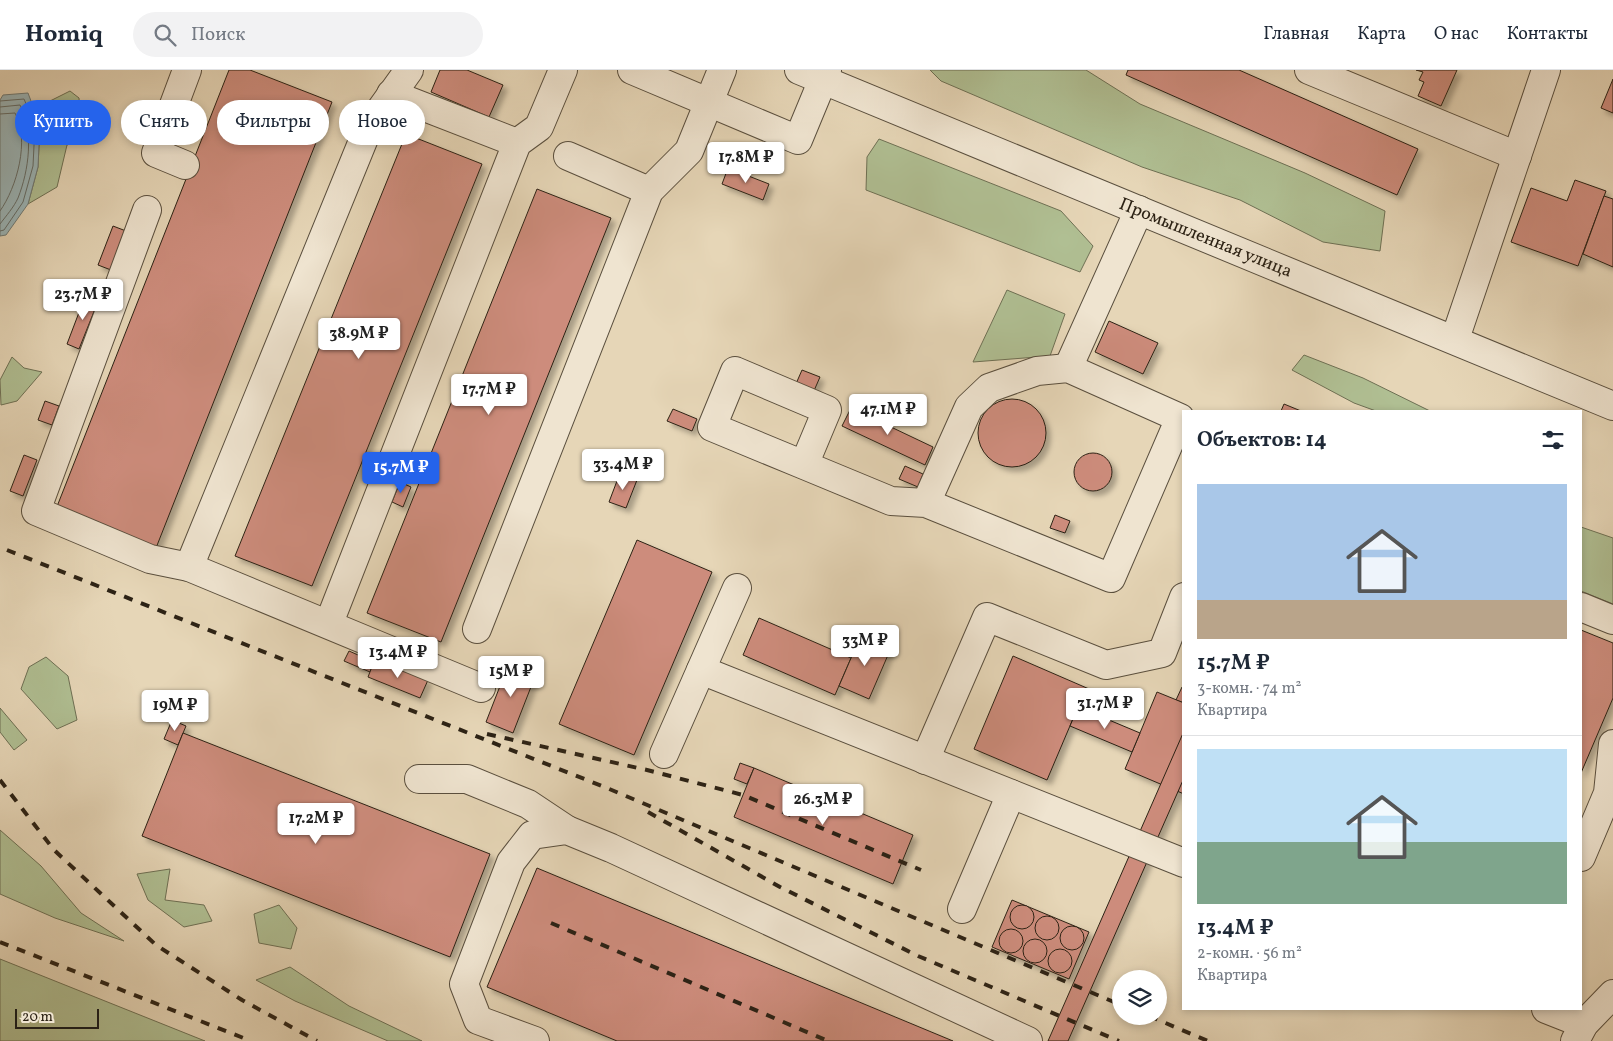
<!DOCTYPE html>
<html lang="ru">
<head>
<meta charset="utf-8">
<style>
  :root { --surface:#fff; --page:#f2f2f3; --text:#1f2937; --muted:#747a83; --line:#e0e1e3; --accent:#2563eb }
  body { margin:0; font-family:Vollkorn,serif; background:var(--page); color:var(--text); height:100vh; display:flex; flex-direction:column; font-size:19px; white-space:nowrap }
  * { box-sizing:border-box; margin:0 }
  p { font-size:16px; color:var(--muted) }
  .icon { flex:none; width:28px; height:28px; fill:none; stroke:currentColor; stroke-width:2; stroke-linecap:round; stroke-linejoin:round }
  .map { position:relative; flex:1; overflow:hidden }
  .drawer { position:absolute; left:1182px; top:340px; width:400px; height:600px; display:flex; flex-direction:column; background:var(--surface); border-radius:0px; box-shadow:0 2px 8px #0003 }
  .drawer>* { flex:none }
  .guide { position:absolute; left:15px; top:30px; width:475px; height:45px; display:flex; gap:10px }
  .fabs { position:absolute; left:1112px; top:900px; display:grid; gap:10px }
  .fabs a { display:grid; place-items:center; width:55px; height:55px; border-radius:50%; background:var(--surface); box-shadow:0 2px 8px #0003; font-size:25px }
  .scale { position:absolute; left:15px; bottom:12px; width:84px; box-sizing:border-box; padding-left:5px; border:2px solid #2c2215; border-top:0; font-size:14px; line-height:18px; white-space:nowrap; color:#2c2215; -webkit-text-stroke:4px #efe4d0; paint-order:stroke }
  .price { position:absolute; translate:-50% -42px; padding:0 11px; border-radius:5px; background:#fff; color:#222; font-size:16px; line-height:32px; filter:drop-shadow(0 1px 2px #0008) }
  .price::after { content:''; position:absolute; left:50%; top:30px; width:15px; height:11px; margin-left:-8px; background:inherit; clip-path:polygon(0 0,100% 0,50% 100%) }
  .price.selected { background:var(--accent); color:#fff }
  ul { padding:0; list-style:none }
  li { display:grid; align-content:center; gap:10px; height:265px; padding:0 15px }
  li+li { border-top:1px solid var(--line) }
  li span { display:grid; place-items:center; height:155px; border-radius:0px; color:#555 }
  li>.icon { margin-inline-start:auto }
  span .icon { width:90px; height:90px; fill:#fffc; stroke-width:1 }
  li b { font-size:21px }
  h2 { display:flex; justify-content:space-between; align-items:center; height:60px; padding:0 15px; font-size:21px }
  .pill { padding:0 18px; border-radius:22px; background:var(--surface); box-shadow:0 2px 8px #0003; font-size:18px; line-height:45px }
  .pill.selected { background:var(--accent); color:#fff }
  header { display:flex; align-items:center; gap:30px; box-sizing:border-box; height:70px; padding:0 25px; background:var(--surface); border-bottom:1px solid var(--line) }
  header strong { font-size:24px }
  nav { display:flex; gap:28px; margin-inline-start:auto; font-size:18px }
  .search { width:350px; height:45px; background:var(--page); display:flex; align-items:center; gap:12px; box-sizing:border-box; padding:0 18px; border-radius:28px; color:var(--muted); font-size:19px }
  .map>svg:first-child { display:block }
  .green { fill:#b0bf93; stroke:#6e7054 }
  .water { fill:#9bb6b9; stroke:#6f7b77 }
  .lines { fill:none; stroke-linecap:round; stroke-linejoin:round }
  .shore { stroke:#646c67; stroke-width:1 }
  .building { fill:#cd8c7b; stroke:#2c2215; filter:url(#shadow) }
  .minor-casing { stroke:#5a4f3e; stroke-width:30 }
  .minor { stroke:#efe4d0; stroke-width:28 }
  .rail { stroke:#2c2215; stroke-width:4; stroke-dasharray:9 9; stroke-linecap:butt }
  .labels { text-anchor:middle; stroke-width:4.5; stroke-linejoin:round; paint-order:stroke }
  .street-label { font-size:18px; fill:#2c2215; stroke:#efe4d0 }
</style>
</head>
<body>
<header>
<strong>Homiq</strong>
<div class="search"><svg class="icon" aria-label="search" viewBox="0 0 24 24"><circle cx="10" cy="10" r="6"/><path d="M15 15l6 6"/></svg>Поиск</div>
<nav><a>Главная</a><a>Карта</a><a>О нас</a><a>Контакты</a></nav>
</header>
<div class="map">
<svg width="1613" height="971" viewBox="0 0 1613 971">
  <defs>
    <filter id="shadow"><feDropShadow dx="4.5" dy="4.5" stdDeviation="2.5" flood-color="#0004"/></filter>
  </defs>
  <rect width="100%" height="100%" fill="#e6d6b7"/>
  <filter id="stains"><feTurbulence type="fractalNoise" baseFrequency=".004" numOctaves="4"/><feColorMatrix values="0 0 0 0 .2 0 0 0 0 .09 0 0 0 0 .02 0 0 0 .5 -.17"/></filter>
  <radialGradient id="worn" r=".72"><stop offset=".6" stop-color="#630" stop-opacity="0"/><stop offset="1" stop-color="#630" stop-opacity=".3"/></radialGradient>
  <g class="green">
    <path d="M930 0H1086L1140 34 1305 103 1385 141 1380 181 1323 172 1240 130 1142 97 941 11Z"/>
    <path d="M70 21 79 28 82 69 67 75 57 117 28 134 38 97 40 55 50 31Z"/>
    <path d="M879 69 1061 141 1093 176 1080 202 866 120 867 87Z"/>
    <path d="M1007 220 1065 244 1050 286 973 292Z"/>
    <path d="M1304 285 1363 308 1430 341H1376L1354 333 1292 300Z"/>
    <path d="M12 287 24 298 42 302 17 331 1 335 0 310Z"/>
    <path d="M1581 457 1613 468V534L1581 521Z"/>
    <path d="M46 587 68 606 77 650 57 659 21 619 29 597Z"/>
    <path d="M0 638 27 670 14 680 0 662Z"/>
    <path d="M0 760 41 796 81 843 124 871 55 848 0 824Z"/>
    <path d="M170 799 165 830 204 835 212 851 184 857 148 830 137 804Z"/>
    <path d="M279 835 297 858 291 879 259 873 254 844Z"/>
    <path d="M0 889 205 971H0Z"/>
    <path d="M290 897 349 936 422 971H388L295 931 256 910Z"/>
  </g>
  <path class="water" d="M28 23 40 55 38 97 28 134 6 165 0 166V30L3 25Z"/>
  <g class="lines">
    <g class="shore">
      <path d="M0 31 24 29 35 55 33 96 23 132 4 160 0 161"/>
      <path d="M0 37 20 35C34 62 29 100 18 128 14 137 6 146 0 154"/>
      <path d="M0 44 15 43C30 70 17 117 0 141"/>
    </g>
  </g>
  <g class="building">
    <path d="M229 0H250L332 32 156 478 56 439Z"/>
    <path d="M440 0H467L503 15 489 47 431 22Z"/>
    <path d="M1128 0H1239L1418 79 1397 125 1126 5Z"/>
    <path d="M1416 0H1457L1441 36 1418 26 1424 12 1419 10 1423 2Z"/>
    <path d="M1613 9V43L1601 38Z"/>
    <path d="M406 64 482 94 312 516 235 486Z"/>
    <path d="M728 98 769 114 763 130 722 114Z"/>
    <path d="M1575 110 1606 121 1578 196 1511 172 1531 118 1567 131Z"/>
    <path d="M537 119 611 148 441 572 367 543Z"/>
    <path d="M1604 126 1613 129V197L1583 184Z"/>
    <path d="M113 156 126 161 111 200 98 195Z"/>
    <path d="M86 224 99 229 79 279 67 274Z"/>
    <path d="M1109 251 1158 273 1143 304 1095 282Z"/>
    <path d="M802 300 820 307 813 323 795 316Z"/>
    <circle cx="1012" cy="363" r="34"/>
    <path d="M45 331 59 336 52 355 38 350Z"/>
    <path d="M1284 334 1301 341H1281Z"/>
    <path d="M851 338 933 377 925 395 842 356Z"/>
    <path d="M673 339 697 349 692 361 667 351Z"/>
    <circle cx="1093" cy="402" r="19"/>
    <path d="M24 385 37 390 23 426 10 421Z"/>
    <path d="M905 396 923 404 918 417 899 409Z"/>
    <path d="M620 403 637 410 626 438 609 432Z"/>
    <path d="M400 412 411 417 403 437 392 432Z"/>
    <path d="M1055 445 1070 451 1065 463 1050 458Z"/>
    <path d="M637 470 712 502 634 685 559 654Z"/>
    <path d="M759 548 851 588 835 625 743 585Z"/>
    <path d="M1581 560 1613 573V628L1581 703Z"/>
    <path d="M861 565 891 578 869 629 839 616Z"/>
    <path d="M349 581 374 592 370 602 344 591Z"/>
    <path d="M1013 586 1096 622 1088 641 1078 637 1047 710 974 679Z"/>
    <path d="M375 589 428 610 420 628 368 607Z"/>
    <path d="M509 593 536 604 513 663 486 652Z"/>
    <path d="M1182 617 1184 618V633L1176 630Z"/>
    <path d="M1157 622 1184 633V724L1125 699Z"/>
    <path d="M1078 637 1140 663 1132 682 1070 656Z"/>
    <path d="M172 650 186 656 178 675 164 669Z"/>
    <path d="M1184 661V708L1068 971H1048Z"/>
    <path d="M183 663 490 784 450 887 142 766Z"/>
    <path d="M740 693 754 698 747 714 734 709Z"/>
    <path d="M754 698 913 765 893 814 734 747Z"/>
    <path d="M537 798 953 971H617L487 917Z"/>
    <path d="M1012 830 1089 862 1069 909 992 877Z"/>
    <circle cx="1022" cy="847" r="12"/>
    <circle cx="1047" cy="858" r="12"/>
    <circle cx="1072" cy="868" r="12"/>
    <circle cx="1011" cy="871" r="12"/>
    <circle cx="1035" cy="881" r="12"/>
    <circle cx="1060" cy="891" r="12"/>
  </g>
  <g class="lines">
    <g class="minor-casing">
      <g id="minor">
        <path d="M632 0 798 70 827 0"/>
        <path d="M799 0 1613 336"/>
        <path d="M1309 0 1517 86"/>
        <path d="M391 24 517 73"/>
        <path d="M568 86 649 121"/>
        <path d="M185 95 156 83 187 0"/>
        <path d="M147 140 36 441 150 489 189 497 481 618"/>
        <path d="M1455 269 1546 0"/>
        <path d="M1068 298 1139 140"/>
        <path d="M804 395 712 357 735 301 827 340 804 395 891 431 926 433 1111 508 1180 348 1068 298 1037 301 989 318 969 337 926 433"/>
        <path d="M189 497 369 56 409 0"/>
        <path d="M1581 537 1613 550"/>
        <path d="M329 553 517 73 539 57 563 0"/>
        <path d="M477 559 649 121 689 81 722 0"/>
        <path d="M701 600 1184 793"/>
        <path d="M664 684 737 518"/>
        <path d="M925 690 987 547 1106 595 1162 583 1184 527"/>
        <path d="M419 709H467L528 734 567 760"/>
        <path d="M1581 787 1608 723 1613 674"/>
        <path d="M962 839 1011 724"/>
        <path d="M1546 939 1584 954"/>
        <path d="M535 971 478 950 464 914 511 792 532 765 567 760 611 778 1028 971"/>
        <path d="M1575 971 1584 954 1613 924"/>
      </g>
    </g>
    <use href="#minor" class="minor"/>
    <g class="rail">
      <path d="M7 480 607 718 1121 935"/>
      <path d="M487 664 647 700 743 725 921 800"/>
      <path d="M0 710 54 780 156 875 242 930 317 971"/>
      <path d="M648 742 780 817 918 886 1119 971"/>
      <path d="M551 853 828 971"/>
      <path d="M0 872 251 971"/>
      <path d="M1149 946 1208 971"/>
    </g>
  </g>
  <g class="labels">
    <g class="street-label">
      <text transform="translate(1206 167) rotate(22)" y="6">Промышленная улица</text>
    </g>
  </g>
  <rect width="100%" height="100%" filter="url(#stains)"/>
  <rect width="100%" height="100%" fill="url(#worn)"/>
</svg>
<div class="fabs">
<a><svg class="icon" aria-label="layers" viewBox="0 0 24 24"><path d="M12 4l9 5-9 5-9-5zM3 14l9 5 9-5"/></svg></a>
</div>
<div class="scale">20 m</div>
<b class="price" style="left:746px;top:114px">17.8M ₽</b>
<b class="price" style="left:83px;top:251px">23.7M ₽</b>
<b class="price" style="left:359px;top:290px">38.9M ₽</b>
<b class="price" style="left:489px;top:346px">17.7M ₽</b>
<b class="price" style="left:888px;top:366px">47.1M ₽</b>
<b class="price" style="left:623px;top:421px">33.4M ₽</b>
<b class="price selected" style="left:401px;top:424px">15.7M ₽</b>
<b class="price" style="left:865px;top:597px">33M ₽</b>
<b class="price" style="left:398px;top:609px">13.4M ₽</b>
<b class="price" style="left:511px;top:628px">15M ₽</b>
<b class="price" style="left:1105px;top:660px">31.7M ₽</b>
<b class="price" style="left:175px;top:662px">19M ₽</b>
<b class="price" style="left:823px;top:756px">26.3M ₽</b>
<b class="price" style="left:316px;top:775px">17.2M ₽</b>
<div class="guide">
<a class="pill selected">Купить</a>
<a class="pill">Снять</a>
<a class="pill">Фильтры</a>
<a class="pill">Новое</a>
</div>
<section class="drawer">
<h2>Объектов: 14<svg class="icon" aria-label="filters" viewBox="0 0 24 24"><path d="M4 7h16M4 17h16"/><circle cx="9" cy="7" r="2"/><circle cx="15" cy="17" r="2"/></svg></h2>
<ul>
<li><span style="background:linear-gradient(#a9c7e8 75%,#b9a48a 0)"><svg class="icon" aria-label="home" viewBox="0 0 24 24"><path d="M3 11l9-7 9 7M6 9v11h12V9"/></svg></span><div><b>15.7M ₽</b><p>3-комн. · 74 m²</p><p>Квартира</p></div></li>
<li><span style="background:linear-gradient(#bfe0f5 60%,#7fa58c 0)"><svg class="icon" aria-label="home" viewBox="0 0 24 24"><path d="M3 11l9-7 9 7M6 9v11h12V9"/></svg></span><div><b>13.4M ₽</b><p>2-комн. · 56 m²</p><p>Квартира</p></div></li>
</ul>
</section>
</div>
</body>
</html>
